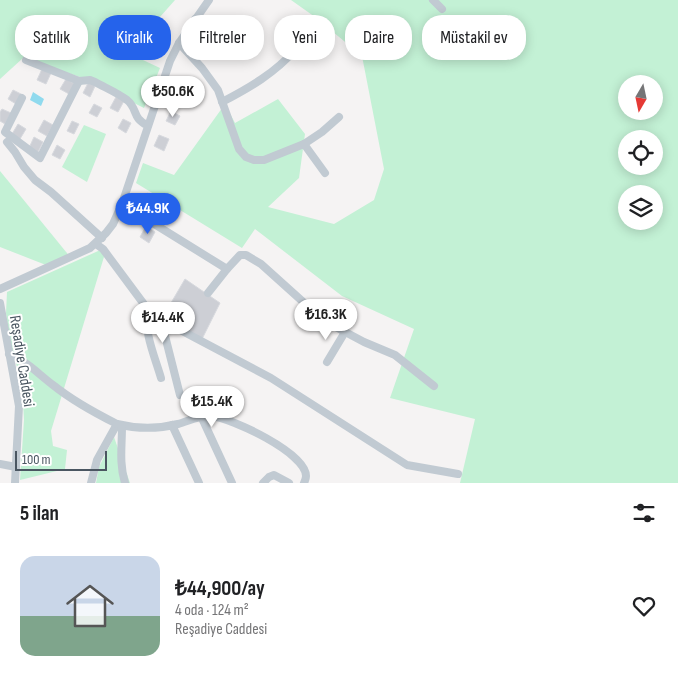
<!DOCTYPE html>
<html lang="tr">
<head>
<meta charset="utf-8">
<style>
  :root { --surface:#fff; --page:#f2f2f2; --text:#202124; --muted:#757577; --accent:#2563eb }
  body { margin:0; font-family:"Sofia Sans Condensed",sans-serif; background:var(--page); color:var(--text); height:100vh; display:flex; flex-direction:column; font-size:19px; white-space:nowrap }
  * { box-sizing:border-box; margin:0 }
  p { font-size:16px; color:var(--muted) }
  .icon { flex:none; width:28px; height:28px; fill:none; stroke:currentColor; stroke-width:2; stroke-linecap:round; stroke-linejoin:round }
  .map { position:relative; height:483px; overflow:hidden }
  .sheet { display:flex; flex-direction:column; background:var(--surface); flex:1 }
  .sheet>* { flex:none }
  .guide { position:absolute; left:15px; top:15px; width:649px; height:45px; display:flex; gap:10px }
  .needle { width:32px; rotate:189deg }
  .fabs { position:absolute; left:618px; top:75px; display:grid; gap:10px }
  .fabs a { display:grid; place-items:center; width:45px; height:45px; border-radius:50%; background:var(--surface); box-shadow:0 2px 12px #0003; font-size:25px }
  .scale { position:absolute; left:15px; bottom:12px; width:92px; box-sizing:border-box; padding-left:5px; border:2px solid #4a5661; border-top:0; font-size:14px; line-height:18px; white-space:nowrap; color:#4a5661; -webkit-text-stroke:4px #fff; paint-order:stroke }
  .price { position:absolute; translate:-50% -42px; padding:0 11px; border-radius:18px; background:#fff; color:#222; font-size:16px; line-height:32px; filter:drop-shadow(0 1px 2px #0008) }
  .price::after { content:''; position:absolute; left:50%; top:30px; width:15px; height:11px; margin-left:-8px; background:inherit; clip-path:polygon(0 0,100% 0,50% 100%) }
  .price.active { background:var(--accent); color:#fff }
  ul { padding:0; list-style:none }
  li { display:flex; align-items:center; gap:15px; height:125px; padding:0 20px }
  li span { display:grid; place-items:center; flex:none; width:140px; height:100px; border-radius:15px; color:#555 }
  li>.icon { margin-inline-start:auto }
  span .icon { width:60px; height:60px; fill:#fffc; stroke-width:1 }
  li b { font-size:21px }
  h2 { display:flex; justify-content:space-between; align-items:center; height:60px; padding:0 20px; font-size:21px }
  .pill { padding:0 18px; border-radius:20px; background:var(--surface); box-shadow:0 2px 12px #0003; font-size:18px; line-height:45px }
  .pill.active { background:var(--accent); color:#fff }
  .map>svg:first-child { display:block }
  .green { fill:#c3f1d5; fill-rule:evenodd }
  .water { fill:#90daee }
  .building { fill:#cdcfd5; stroke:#d7d9de }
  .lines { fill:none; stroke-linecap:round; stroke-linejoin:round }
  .minor { stroke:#c1cad2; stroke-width:8 }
  .labels { text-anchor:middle; stroke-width:4; stroke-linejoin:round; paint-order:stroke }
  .street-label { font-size:16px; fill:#4a5661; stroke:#fff }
</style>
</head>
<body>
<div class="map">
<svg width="678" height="483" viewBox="0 0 678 483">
  <rect width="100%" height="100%" fill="#f5f3f3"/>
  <g class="green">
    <path d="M0 0H175L128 53 160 68 144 108 86 79 23 58 0 79Z"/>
    <path d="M291 0H678V483H460L475 419 390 398 414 329 342 296 255 229 242 248 136 183 143 163 174 175 225 104 235 123 278 99 305 134 299 178 268 207 334 224 374 200 384 169 362 56 315 17ZM626 84H654V111H626ZM626 139H654V166H626ZM626 194H654V221H626Z"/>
    <path d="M84 125 106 134 87 182 62 167Z"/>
    <path d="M0 171 71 258 46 265 0 247Z"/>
    <path d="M107 247 51 431 53 446 67 450 65 469 20 480 24 420 22 384 9 339 6 313 7 292Z"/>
    <path d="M114 437 130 483H96L99 467Z"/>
  </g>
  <path class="water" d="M33 92 44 99 41 106 30 100Z"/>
  <g class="building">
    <path d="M42 69 51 73 46 84 37 80Z"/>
    <path d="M66 79 75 84 69 94 60 89Z"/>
    <path d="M88 83 96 84 90 97 83 93Z"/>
    <path d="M13 90 21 94 16 104 8 99Z"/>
    <path d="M116 97 124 101 118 112 110 108Z"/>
    <path d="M94 104 102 108 97 117 89 113Z"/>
    <path d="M2 109 11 113 5 124 0 121V112Z"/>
    <path d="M171 111 180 116 175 125 166 121Z"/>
    <path d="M123 119 131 123 126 133 118 128Z"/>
    <path d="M44 120 53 125 47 136 38 131Z"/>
    <path d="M72 121 79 124 74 134 67 131Z"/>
    <path d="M18 124 26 129 20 139 12 134Z"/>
    <path d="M159 135 169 139 164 151 154 146Z"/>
    <path d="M34 137 43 142 38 152 29 148Z"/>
    <path d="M57 145 65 150 60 159 52 155Z"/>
    <path d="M147 193 157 199 149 212 139 205Z"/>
    <path d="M146 226 155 232 149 243 140 237Z"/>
    <path d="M185 279 220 303 201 341 161 320Z"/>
  </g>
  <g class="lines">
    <g class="minor">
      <path d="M433 0 442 9"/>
      <path d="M195 19 245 54"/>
      <path d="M179 43 202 68 218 90 239 149 246 157 254 160H264L304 144 325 173"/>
      <path d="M26 60 79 81 90 80 95 82C106 88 118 93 127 100 138 109 132 118 147 125"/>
      <path d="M22 98 5 132 40 158 79 81"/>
      <path d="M222 102C249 88 275 73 295 50"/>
      <path d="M7 142 15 152 24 167 35 180 51 192 102 238"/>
      <path d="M304 144 322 132 339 117"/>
      <path d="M122 204 227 269 240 255H246L261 264 311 309 334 326 364 342 395 355 434 386"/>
      <path d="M96 244 103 249 152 315 271 378 407 465 458 474"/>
      <path d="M0 289 90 248 106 233 113 224 122 204 170 61 179 43 209 0"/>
      <path d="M208 293 227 269"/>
      <path d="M0 303 19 406 15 483"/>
      <path d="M148 310C143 331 155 357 161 378"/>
      <path d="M161 320 180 395"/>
      <path d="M9 354C29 363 36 372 53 385 73 401 95 413 117 424L97 460 91 483"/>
      <path d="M327 362 345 332"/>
      <path d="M201 416 232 483"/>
      <path d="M117 424C137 429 158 429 178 424 189 421 199 415 211 416 232 418 306 453 306 476 306 478 305 481 304 483"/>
      <path d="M172 425 199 483"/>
      <path d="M122 426C122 446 119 463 125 483"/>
      <path d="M0 464 16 467"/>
      <path d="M263 483 269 477 274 475 289 483"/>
    </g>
  </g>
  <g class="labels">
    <g class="street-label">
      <text transform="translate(23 361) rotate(81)" y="6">Reşadiye Caddesi</text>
    </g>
  </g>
</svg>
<div class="fabs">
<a><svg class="needle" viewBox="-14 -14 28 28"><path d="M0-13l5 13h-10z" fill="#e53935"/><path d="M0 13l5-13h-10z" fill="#757577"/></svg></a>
<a><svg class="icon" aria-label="locate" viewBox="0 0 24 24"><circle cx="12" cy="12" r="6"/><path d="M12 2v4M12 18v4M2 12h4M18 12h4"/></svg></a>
<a><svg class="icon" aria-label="layers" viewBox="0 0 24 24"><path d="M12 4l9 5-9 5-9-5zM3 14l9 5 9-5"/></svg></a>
</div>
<div class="scale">100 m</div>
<b class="price" style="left:173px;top:118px">₺50.6K</b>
<b class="price active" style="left:148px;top:235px">₺44.9K</b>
<b class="price" style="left:326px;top:341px">₺16.3K</b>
<b class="price" style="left:163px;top:344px">₺14.4K</b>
<b class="price" style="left:212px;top:428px">₺15.4K</b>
<div class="guide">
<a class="pill">Satılık</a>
<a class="pill active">Kiralık</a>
<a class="pill">Filtreler</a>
<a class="pill">Yeni</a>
<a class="pill">Daire</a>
<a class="pill">Müstakil ev</a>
</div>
</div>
<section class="sheet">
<h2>5 ilan<svg class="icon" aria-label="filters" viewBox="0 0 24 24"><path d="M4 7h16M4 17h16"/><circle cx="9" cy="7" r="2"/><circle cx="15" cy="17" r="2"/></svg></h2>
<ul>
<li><span style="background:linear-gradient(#c9d6e8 60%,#7fa58c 0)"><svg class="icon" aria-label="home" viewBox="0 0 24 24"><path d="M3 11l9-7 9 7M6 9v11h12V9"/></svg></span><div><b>₺44,900/ay</b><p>4 oda · 124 m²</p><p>Reşadiye Caddesi</p></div><svg class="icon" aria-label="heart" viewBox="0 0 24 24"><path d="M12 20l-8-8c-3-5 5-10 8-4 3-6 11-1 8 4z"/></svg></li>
</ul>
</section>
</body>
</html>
